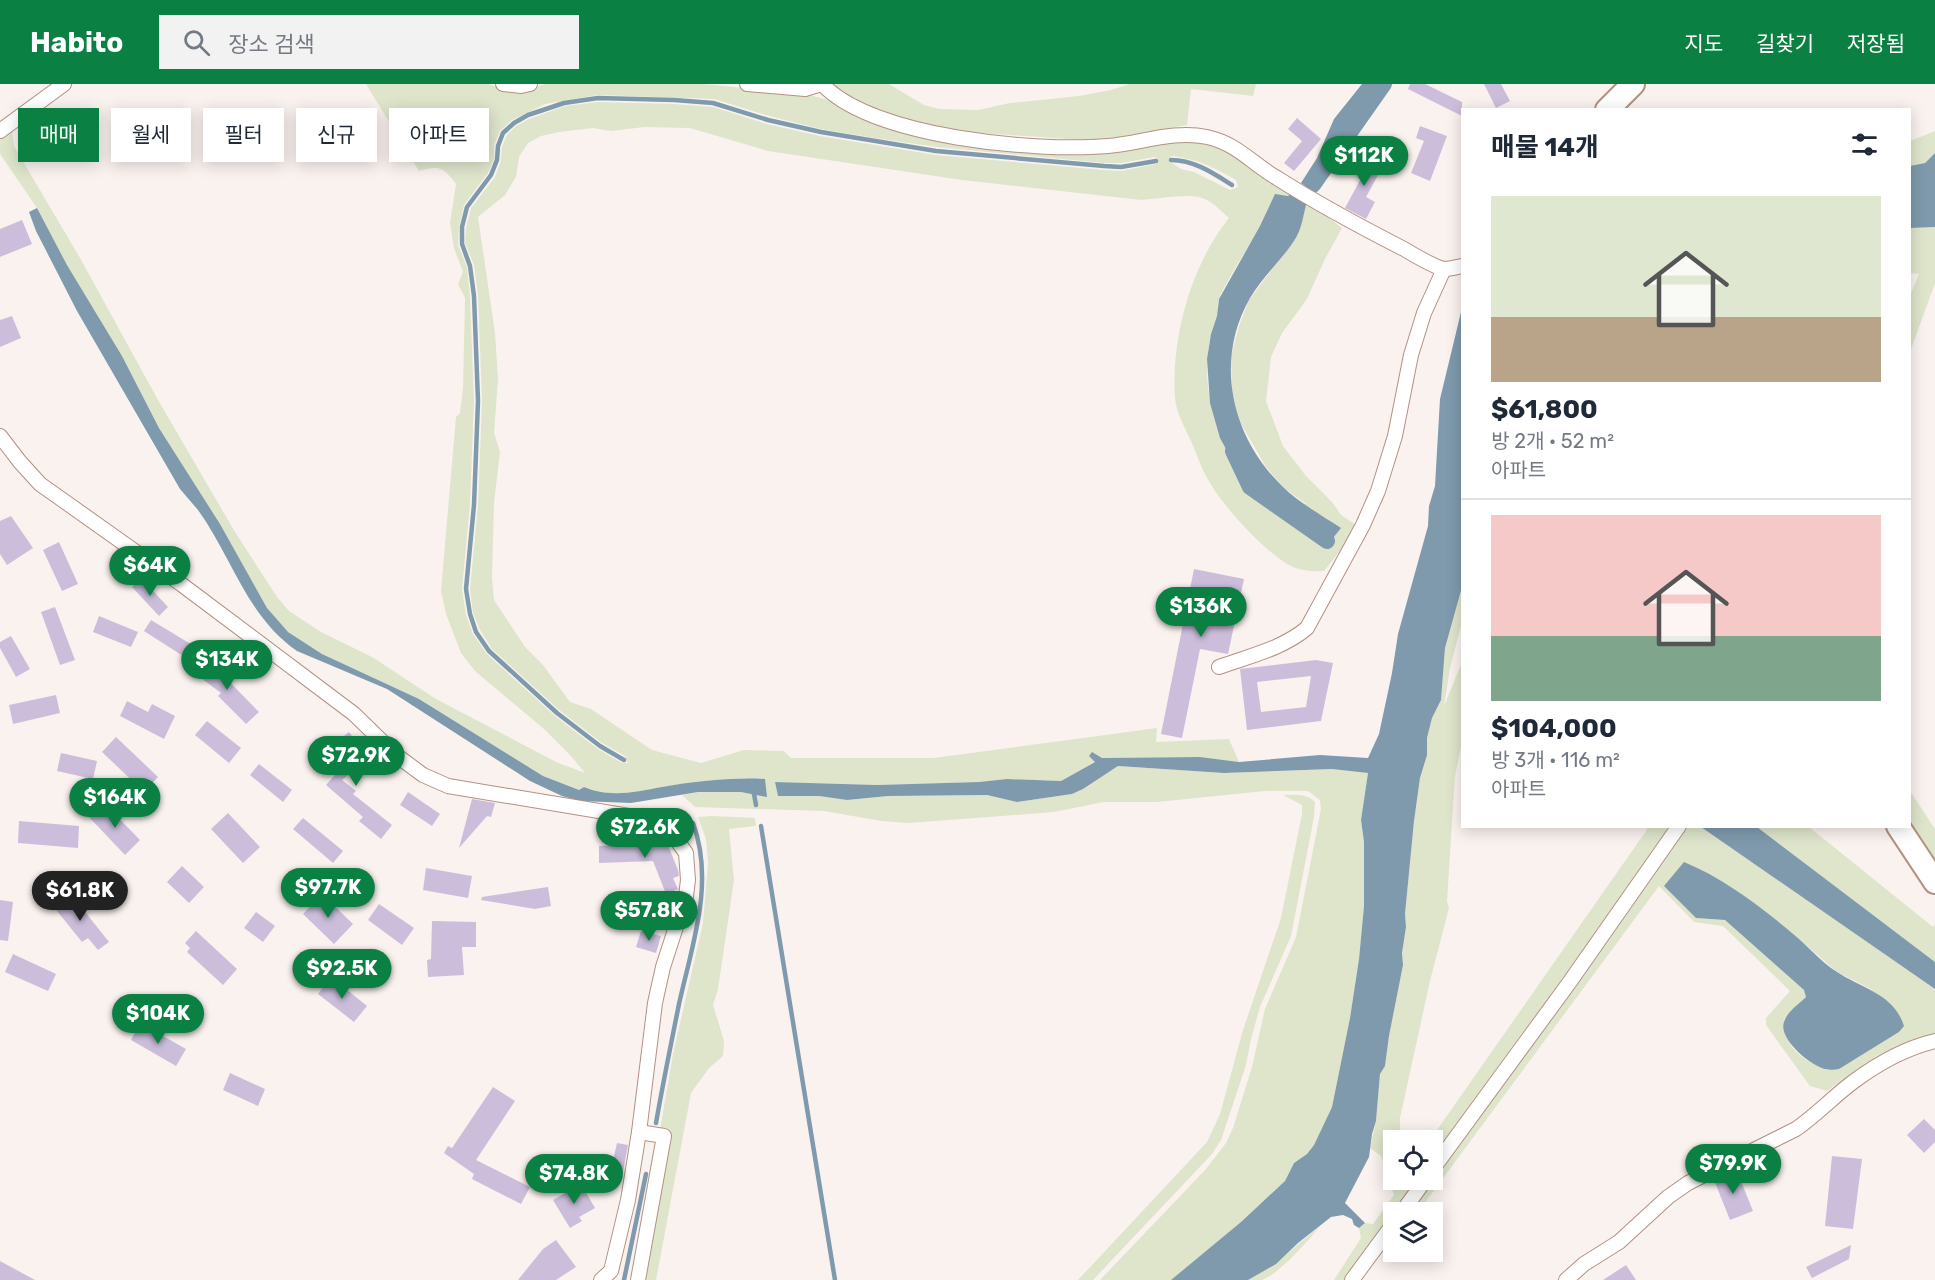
<!DOCTYPE html>
<html lang="ko">
<head>
<meta charset="utf-8">
<style>
  :root { --surface:#fff; --page:#f2f2f3; --text:#1f2937; --muted:#747a83; --line:#e0e1e3; --accent:#0b8043 }
  body { margin:0; font-family:Rubik,"Noto Sans KR",sans-serif; background:var(--page); color:var(--text); height:100vh; display:flex; flex-direction:column; font-size:22px; white-space:nowrap }
  * { box-sizing:border-box; margin:0 }
  p { font-size:20px; color:var(--muted) }
  .icon { flex:none; width:33px; height:33px; fill:none; stroke:currentColor; stroke-width:2; stroke-linecap:round; stroke-linejoin:round }
  .map { position:relative; flex:1; overflow:hidden }
  .details { position:absolute; left:1461px; top:24px; width:450px; height:720px; display:flex; flex-direction:column; background:var(--surface); border-radius:0px; box-shadow:0 3px 15px #0003 }
  .details>* { flex:none }
  .guide { position:absolute; left:18px; top:24px; width:570px; height:54px; display:flex; gap:12px }
  .fabs { position:absolute; left:1383px; top:1046px; display:grid; gap:12px }
  .fabs a { display:grid; place-items:center; width:60px; height:60px; border-radius:0px; background:var(--surface); box-shadow:0 3px 15px #0003; font-size:30px }
  .price { position:absolute; translate:-50% -51px; padding:0 14px; border-radius:21px; background:var(--accent); color:#fff; font-size:20px; line-height:39px; filter:drop-shadow(0 2px 3px #0008) }
  .price::after { content:''; position:absolute; left:50%; top:36px; width:18px; height:14px; margin-left:-9px; background:inherit; clip-path:polygon(0 0,100% 0,50% 100%) }
  .price.selected { background:#222; color:#fff }
  ul { padding:0; list-style:none }
  li { display:grid; align-content:center; gap:12px; height:318px; padding:0 30px }
  li+li { border-top:2px solid var(--line) }
  li span { display:grid; place-items:center; height:186px; border-radius:0px; color:#555 }
  li>.icon { margin-inline-start:auto }
  span .icon { width:108px; height:108px; fill:#fffc; stroke-width:1 }
  li b { font-size:26px }
  h2 { display:flex; justify-content:space-between; align-items:center; height:72px; padding:0 30px; font-size:26px }
  .pill { padding:0 21px; border-radius:0px; background:var(--surface); box-shadow:0 3px 15px #0003; font-size:21px; line-height:54px }
  .pill.selected { background:var(--accent); color:#fff }
  header { display:flex; align-items:center; gap:36px; box-sizing:border-box; height:84px; padding:0 30px; background:var(--accent); color:#fff }
  header strong { font-size:28px }
  nav { display:flex; gap:33px; margin-inline-start:auto; font-size:21px }
  .search { width:420px; height:54px; background:var(--page); display:flex; align-items:center; gap:15px; box-sizing:border-box; padding:0 21px; border-radius:0px; color:var(--muted); font-size:22px }
  .map>svg:first-child { display:block }
  .green { fill:#dee5cb; fill-rule:evenodd }
  .water { fill:#7f9aad }
  .lines { fill:none; stroke-linecap:round; stroke-linejoin:round }
  .stream { stroke:#7f9aad; stroke-width:4.5 }
  .canal { stroke:#7f9aad; stroke-width:16 }
  .building { fill:#ccbedb; fill-rule:evenodd }
  .minor-casing { stroke:#b39183; stroke-width:16 }
  .primary-casing { stroke:#b39183; stroke-width:26 }
  .minor { stroke:#fff; stroke-width:14 }
  .primary { stroke:#fff; stroke-width:22 }
</style>
</head>
<body>
<header>
<strong>Habito</strong>
<div class="search"><svg class="icon" aria-label="search" viewBox="0 0 24 24"><circle cx="10" cy="10" r="6"/><path d="M15 15l6 6"/></svg>장소 검색</div>
<nav><a>지도</a><a>길찾기</a><a>저장됨</a></nav>
</header>
<div class="map">
<svg width="1935" height="1196" viewBox="0 0 1935 1196">
  <rect width="100%" height="100%" fill="#faf2ef"/>
  <g class="green">
    <path d="M366 0H488L506 6 521 7 546 0H704L806 10 985 60 1177 55 1219 60 1291 109 1288 112 1275 111C1265 141 1244 167 1229 195 1226 201 1221 208 1219 215 1217 221 1218 227 1217 233 1215 239 1212 245 1211 251 1195 319 1229 384 1281 428L1306 420 1284 404 1266 383 1236 331 1232 310 1231 272 1239 242 1249 216 1298 151 1307 117 1342 144 1325 175 1307 215 1282 249 1271 273 1266 317 1283 362 1306 392 1332 418 1341 431 1356 441 1340 467 1324 487C1313 488 1304 487 1293 483 1267 471 1224 423 1210 399 1202 386 1197 371 1191 357 1185 344 1176 328 1175 314 1171 254 1191 181 1229 134 1221 127 1212 117 1202 114 1188 109 1158 115 1141 116L962 96 768 67 690 44 644 43 611 47 593 44 559 48 541 52 528 59 519 73 516 93 505 111 478 133 495 249 498 295 494 349 500 368 494 419 492 493 494 516 525 563 543 581 570 618 591 625 652 666 701 679 744 666 784 667 791 674H934L1157 644 1156 658 1229 655 1239 678 1200 673 1101 674 1061 697 1007 695 979 698 877 701 775 698 778 712H819L847 716 888 712 987 711 1017 718 1072 710 1083 705 1118 682 1224 689 1332 685 1368 689 1361 736 1364 758V822L1359 875 1350 934 1332 1023 1314 1061 1307 1070 1294 1079 1285 1097 1241 1138 1171 1196H1100L1206 1085 1226 1059 1233 1044 1252 983 1265 925 1296 853 1321 725 1320 716 1308 707H1265L1157 718H1104L1054 728 909 739 881 737 824 727 695 723 682 711 698 708H741L746 694C718 695 690 698 662 703 635 708 610 714 584 703L579 706 543 692 419 615 322 570 288 548 275 535 267 524 220 440 159 344 122 272 67 181 37 124 0 70V53L12 44 14 62 80 174 158 316 235 448 277 513 289 527 321 548 372 573 436 615 556 678 585 689 571 672 544 645 475 587 461 569 446 530 441 507 456 333 460 329 463 304 465 214 458 200 463 188 454 164 450 139 456 100C443 83 440 81 419 87ZM598 11 714 15 769 32 821 45 881 55 937 63 1104 79H1121L1155 73 1158 76 1156 80 1121 87 1104 86 936 71 820 52 767 40 713 23 674 20 598 18 565 22 529 35 516 42 507 51 502 63 501 77 495 93 471 124 466 144 465 159 474 181 478 211 482 317 478 421 470 505 473 529 480 546 492 565 559 626 602 659 625 672 628 679H622L598 665 555 632 487 570 473 550 466 531 462 505 470 420 474 317 470 212 467 183 458 161 459 143 464 121 488 89 494 75V61L500 47 512 36 545 20ZM1171 72C1198 75 1213 83 1236 96L1238 103 1230 106 1194 88 1181 85 1169 77Z"/>
    <path d="M829 0H889L924 21 940 25 978 26 1010 19 1079 12 1111 6 1130 0H1256L1253 12 1191 5 1187 41 1113 54 1084 56 979 49 906 37 843 12Z"/>
    <path d="M1935 47V69L1925 79 1910 82V57Z"/>
    <path d="M1935 143V199L1910 268V212L1919 190 1910 189V144Z"/>
    <path d="M1462 503V538L1450 584 1444 622 1462 578V658L1455 692 1447 817 1449 824 1430 897 1400 1034V1056H1394V1095H1418L1346 1196H1334L1361 1154 1359 1144 1365 1139 1373 1140 1394 1111 1381 1072 1370 1064 1376 1037 1380 990 1385 982 1389 952 1403 881 1402 869 1406 843 1405 830 1414 737 1420 694 1427 671V654L1432 634 1441 616 1445 564Z"/>
    <path d="M1910 707 1935 745V778L1910 741Z"/>
    <path d="M1283 711C1295 711 1306 709 1315 718L1314 733 1291 852 1260 923 1251 955 1246 981 1221 1056 1212 1070 1093 1196H1078L1207 1058 1220 1030 1243 946 1281 834 1302 730V721Z"/>
    <path d="M712 732 755 734 756 742 729 745 734 796 718 905 713 921 724 957 723 972 709 984 691 1009 656 1196H642L660 1046 673 970 703 839 708 779 706 755 698 733Z"/>
    <path d="M1648 743H1672L1553 912 1433 1074 1432 1056H1430L1646 747Z"/>
    <path d="M1686 743H1701L1935 905V949L1878 971 1827 1007 1810 1002 1766 941V934L1790 907 1723 842 1694 838 1659 802 1418 1128H1408L1574 903ZM1748 816 1791 848 1837 888 1871 905 1899 948 1852 977 1828 986C1814 982 1792 969 1787 954 1785 948 1785 941 1784 935L1806 913 1804 906 1725 836 1696 834Z"/>
    <path d="M1757 743H1809L1933 843 1935 840V878Z"/>
    <path d="M1320 1142C1309 1156 1279 1190 1262 1196 1259 1196 1252 1196 1248 1196L1275 1180Z"/>
  </g>
  <g class="water">
    <path d="M1362 0H1378L1368 23 1356 36 1335 67 1312 107 1301 99 1317 74 1334 35Z"/>
    <path d="M1935 69V143L1910 144V82L1925 79Z"/>
    <path d="M1291 109 1307 117C1304 128 1302 143 1297 152 1284 174 1263 192 1250 214 1214 277 1231 352 1282 402 1298 418 1321 431 1341 444L1333 454 1322 446 1317 451 1309 448 1271 419 1232 376 1220 354 1210 319 1207 275 1211 250 1217 232 1219 215 1260 142 1275 110 1288 112Z"/>
    <path d="M37 124 67 181 122 272 159 344 220 440 267 524 288 548 322 570 419 615 543 692 579 706 584 703C610 714 635 708 662 703 696 697 731 693 765 695L767 713 741 708H698L631 719 581 717 562 712 530 697 387 605 297 567C247 533 232 473 198 426 192 419 186 412 180 405L77 227 36 147 29 128Z"/>
    <path d="M1462 224V503L1445 564 1441 616 1432 634 1427 654V671L1420 694 1414 737 1405 830 1406 843 1402 869 1403 881 1389 952 1385 982 1380 990 1376 1037 1372 1050 1369 1073 1345 1119 1365 1139 1359 1144 1354 1141 1352 1135 1343 1131 1331 1133 1298 1159 1276 1180 1248 1196H1171L1241 1138 1285 1097 1294 1079 1307 1070 1314 1061 1332 1023 1350 934 1359 875 1364 822V758L1361 736 1368 689 1332 685 1224 689 1118 682 1083 705 1072 710 1017 718 987 711 888 712 847 716 819 712H778L775 698 877 701 979 698 1007 695 1061 697 1095 678 1089 672 1092 668 1102 674 1200 673 1239 678 1320 671 1368 674 1379 650 1392 589 1398 550 1428 442 1429 422 1435 402 1440 315Z"/>
    <path d="M1701 743H1757L1935 878V905Z"/>
    <path d="M1684 778C1723 794 1760 822 1792 849 1807 861 1821 878 1837 888 1863 905 1894 910 1904 942L1899 948 1839 985C1834 986 1829 986 1825 985 1810 981 1778 955 1784 938 1786 929 1799 920 1806 913L1804 906 1725 836 1696 834 1664 802Z"/>
  </g>
  <g class="lines">
    <g class="stream">
      <path d="M1171 76C1194 76 1213 89 1232 101"/>
      <path d="M624 676 600 662 557 629 489 567 476 548 470 530 466 505 474 421 478 317 474 212 470 182 462 160V143L467 123 491 91 497 76 498 62 503 49 514 39 528 31 564 19 598 14 674 16 713 19 768 36 821 48 936 67 1104 82 1121 83 1156 77"/>
      <path d="M754 710 756 721"/>
      <path d="M761 742 835 1196"/>
      <path d="M656 1039C663 999 671 960 679 920 692 861 715 799 693 739"/>
      <path d="M624 1196 646 1090"/>
    </g>
    <g class="canal">
      <path d="M1313 101 1384 0"/>
      <path d="M1233 367 1250 403 1327 457"/>
    </g>
  </g>
  <g class="building">
    <path d="M1410 0H1425L1462 18V32L1408 5Z"/>
    <path d="M1484 0H1501L1510 17 1496 24Z"/>
    <path d="M1297 34 1321 55 1294 87 1284 79 1302 57 1288 45Z"/>
    <path d="M1420 42 1447 52 1430 97 1411 89 1424 57 1416 54Z"/>
    <path d="M1362 70 1383 82 1366 113 1375 118 1366 135 1345 124 1364 89 1354 84Z"/>
    <path d="M22 136 32 160 0 173V145Z"/>
    <path d="M12 232 21 254 0 263V236Z"/>
    <path d="M11 432 33 464 7 481 0 470V437Z"/>
    <path d="M59 458 78 500 62 507 43 466Z"/>
    <path d="M1194 485 1244 495 1228 570 1200 565 1182 654 1161 650Z"/>
    <path d="M141 494 168 523 159 532 132 503Z"/>
    <path d="M55 523 75 576 60 581 41 528Z"/>
    <path d="M99 532 138 548 131 563 93 548Z"/>
    <path d="M151 536 194 562 186 574 144 547Z"/>
    <path d="M11 552 30 585 16 593 0 564V558Z"/>
    <path d="M203 575 218 586 259 628 246 640 218 612 221 609 193 588Z"/>
    <path d="M1316 576 1333 579 1321 637 1247 646 1240 585ZM1311 592 1306 623 1261 628 1257 598Z"/>
    <path d="M56 611 60 629 13 640 9 621Z"/>
    <path d="M127 617 148 628 152 620 175 632 164 655 120 632Z"/>
    <path d="M207 637 241 664 229 679 195 651Z"/>
    <path d="M349 648 369 674 342 696 356 707 353 710 392 741 381 755 359 737 363 733 326 701 349 675 336 658Z"/>
    <path d="M116 653 158 693 144 708 102 668Z"/>
    <path d="M61 669 97 677 93 695 57 687Z"/>
    <path d="M259 680 292 706 283 718 250 691Z"/>
    <path d="M408 708 440 730 432 742 400 721Z"/>
    <path d="M472 715 495 719 491 733 487 732 459 764Z"/>
    <path d="M104 719 140 756 125 771 89 733Z"/>
    <path d="M228 729 260 763 243 779 211 745Z"/>
    <path d="M303 734 343 767 333 779 293 745Z"/>
    <path d="M19 737 79 742 78 764 18 759Z"/>
    <path d="M662 753 667 759 678 786 679 792 673 794 678 805 666 810 653 777 599 779V762L646 760Z"/>
    <path d="M182 782 204 803 189 819 167 798Z"/>
    <path d="M426 784 472 792 468 814 423 806Z"/>
    <path d="M548 803 551 822 535 825 481 816 482 813Z"/>
    <path d="M70 809 109 858 98 866 88 854 82 858 53 822Z"/>
    <path d="M322 810 353 840 334 860 303 830Z"/>
    <path d="M0 816 13 818 8 857 0 856Z"/>
    <path d="M379 820 414 844 402 861 368 836Z"/>
    <path d="M256 828 275 842 263 858 244 844Z"/>
    <path d="M432 837 476 838V863H462L464 891 428 893 427 876 431 875Z"/>
    <path d="M196 847 237 885 223 901 187 868 190 864 185 859Z"/>
    <path d="M641 847 661 852 656 869 636 863Z"/>
    <path d="M13 870 56 890 48 907 5 888Z"/>
    <path d="M331 893 367 922 354 938 318 910Z"/>
    <path d="M140 939 186 965 176 982 131 956Z"/>
    <path d="M230 989 265 1005 258 1022 223 1006Z"/>
    <path d="M493 1003 515 1017 476 1076 530 1103 521 1120 472 1095 474 1090 444 1069 448 1062 452 1064Z"/>
    <path d="M1924 1035 1935 1046V1058L1924 1069 1907 1051Z"/>
    <path d="M617 1059 628 1061 623 1088 611 1085Z"/>
    <path d="M1832 1072 1862 1075 1853 1145 1825 1142Z"/>
    <path d="M1736 1085 1753 1127 1730 1136 1714 1096Z"/>
    <path d="M581 1100 595 1124 579 1133 582 1137 570 1144 553 1116Z"/>
    <path d="M556 1156 576 1183 556 1196H518L543 1165Z"/>
    <path d="M1851 1161 1849 1175 1812 1194 1806 1183Z"/>
    <path d="M0 1177 35 1196H0Z"/>
    <path d="M1626 1181 1636 1196H1603Z"/>
  </g>
  <g class="lines">
    <g class="minor-casing">
      <g id="minor">
        <path d="M503 0 521 2 530 0"/>
        <path d="M747 0 805 5 821 0"/>
        <path d="M822 0C873 54 1036 68 1108 62 1141 59 1174 46 1207 53 1238 60 1251 79 1277 94 1318 120 1361 143 1404 165 1414 171 1434 183 1444 185 1450 185 1457 183 1462 182"/>
        <path d="M0 47 64 0"/>
        <path d="M0 352 20 378 40 400 181 500 354 630 396 671 423 691 448 702 641 734 670 747 686 769 688 796 686 812 663 883 655 919 639 1048 628 1116 611 1187 601 1196"/>
        <path d="M1219 583C1249 572 1282 565 1307 544L1363 441 1378 407 1395 352 1411 271 1424 229 1444 185"/>
        <path d="M1432 1086 1569 899 1679 742"/>
        <path d="M1402 1128 1426 1095"/>
        <path d="M638 1196 664 1052 639 1048"/>
        <path d="M1352 1196 1394 1139"/>
        <path d="M1566 1196 1584 1180 1619 1158 1668 1113 1688 1099 1796 1045C1816 1031 1833 1013 1853 998 1877 980 1906 964 1935 957"/>
      </g>
    </g>
    <g class="primary-casing">
      <g id="primary">
        <path d="M1607 26 1633 0"/>
        <path d="M1898 742 1935 798"/>
      </g>
    </g>
    <use href="#minor" class="minor"/>
    <use href="#primary" class="primary"/>
  </g>
</svg>
<div class="fabs">
<a><svg class="icon" aria-label="locate" viewBox="0 0 24 24"><circle cx="12" cy="12" r="6"/><path d="M12 2v4M12 18v4M2 12h4M18 12h4"/></svg></a>
<a><svg class="icon" aria-label="layers" viewBox="0 0 24 24"><path d="M12 4l9 5-9 5-9-5zM3 14l9 5 9-5"/></svg></a>
</div>
<b class="price" style="left:1364px;top:103px">$112K</b>
<b class="price" style="left:150px;top:513px">$64K</b>
<b class="price" style="left:1201px;top:554px">$136K</b>
<b class="price" style="left:227px;top:607px">$134K</b>
<b class="price" style="left:356px;top:703px">$72.9K</b>
<b class="price" style="left:115px;top:745px">$164K</b>
<b class="price" style="left:645px;top:775px">$72.6K</b>
<b class="price" style="left:328px;top:835px">$97.7K</b>
<b class="price selected" style="left:80px;top:838px">$61.8K</b>
<b class="price" style="left:649px;top:858px">$57.8K</b>
<b class="price" style="left:342px;top:916px">$92.5K</b>
<b class="price" style="left:158px;top:961px">$104K</b>
<b class="price" style="left:1733px;top:1111px">$79.9K</b>
<b class="price" style="left:574px;top:1121px">$74.8K</b>
<div class="guide">
<a class="pill selected">매매</a>
<a class="pill">월세</a>
<a class="pill">필터</a>
<a class="pill">신규</a>
<a class="pill">아파트</a>
</div>
<section class="details">
<h2>매물 14개<svg class="icon" aria-label="filters" viewBox="0 0 24 24"><path d="M4 7h16M4 17h16"/><circle cx="9" cy="7" r="2"/><circle cx="15" cy="17" r="2"/></svg></h2>
<ul>
<li><span style="background:linear-gradient(#dfe7d0 65%,#b9a48a 0)"><svg class="icon" aria-label="home" viewBox="0 0 24 24"><path d="M3 11l9-7 9 7M6 9v11h12V9"/></svg></span><div><b>$61,800</b><p>방 2개 · 52 m²</p><p>아파트</p></div></li>
<li><span style="background:linear-gradient(#f6c9c9 65%,#7fa58c 0)"><svg class="icon" aria-label="home" viewBox="0 0 24 24"><path d="M3 11l9-7 9 7M6 9v11h12V9"/></svg></span><div><b>$104,000</b><p>방 3개 · 116 m²</p><p>아파트</p></div></li>
</ul>
</section>
</div>
</body>
</html>
